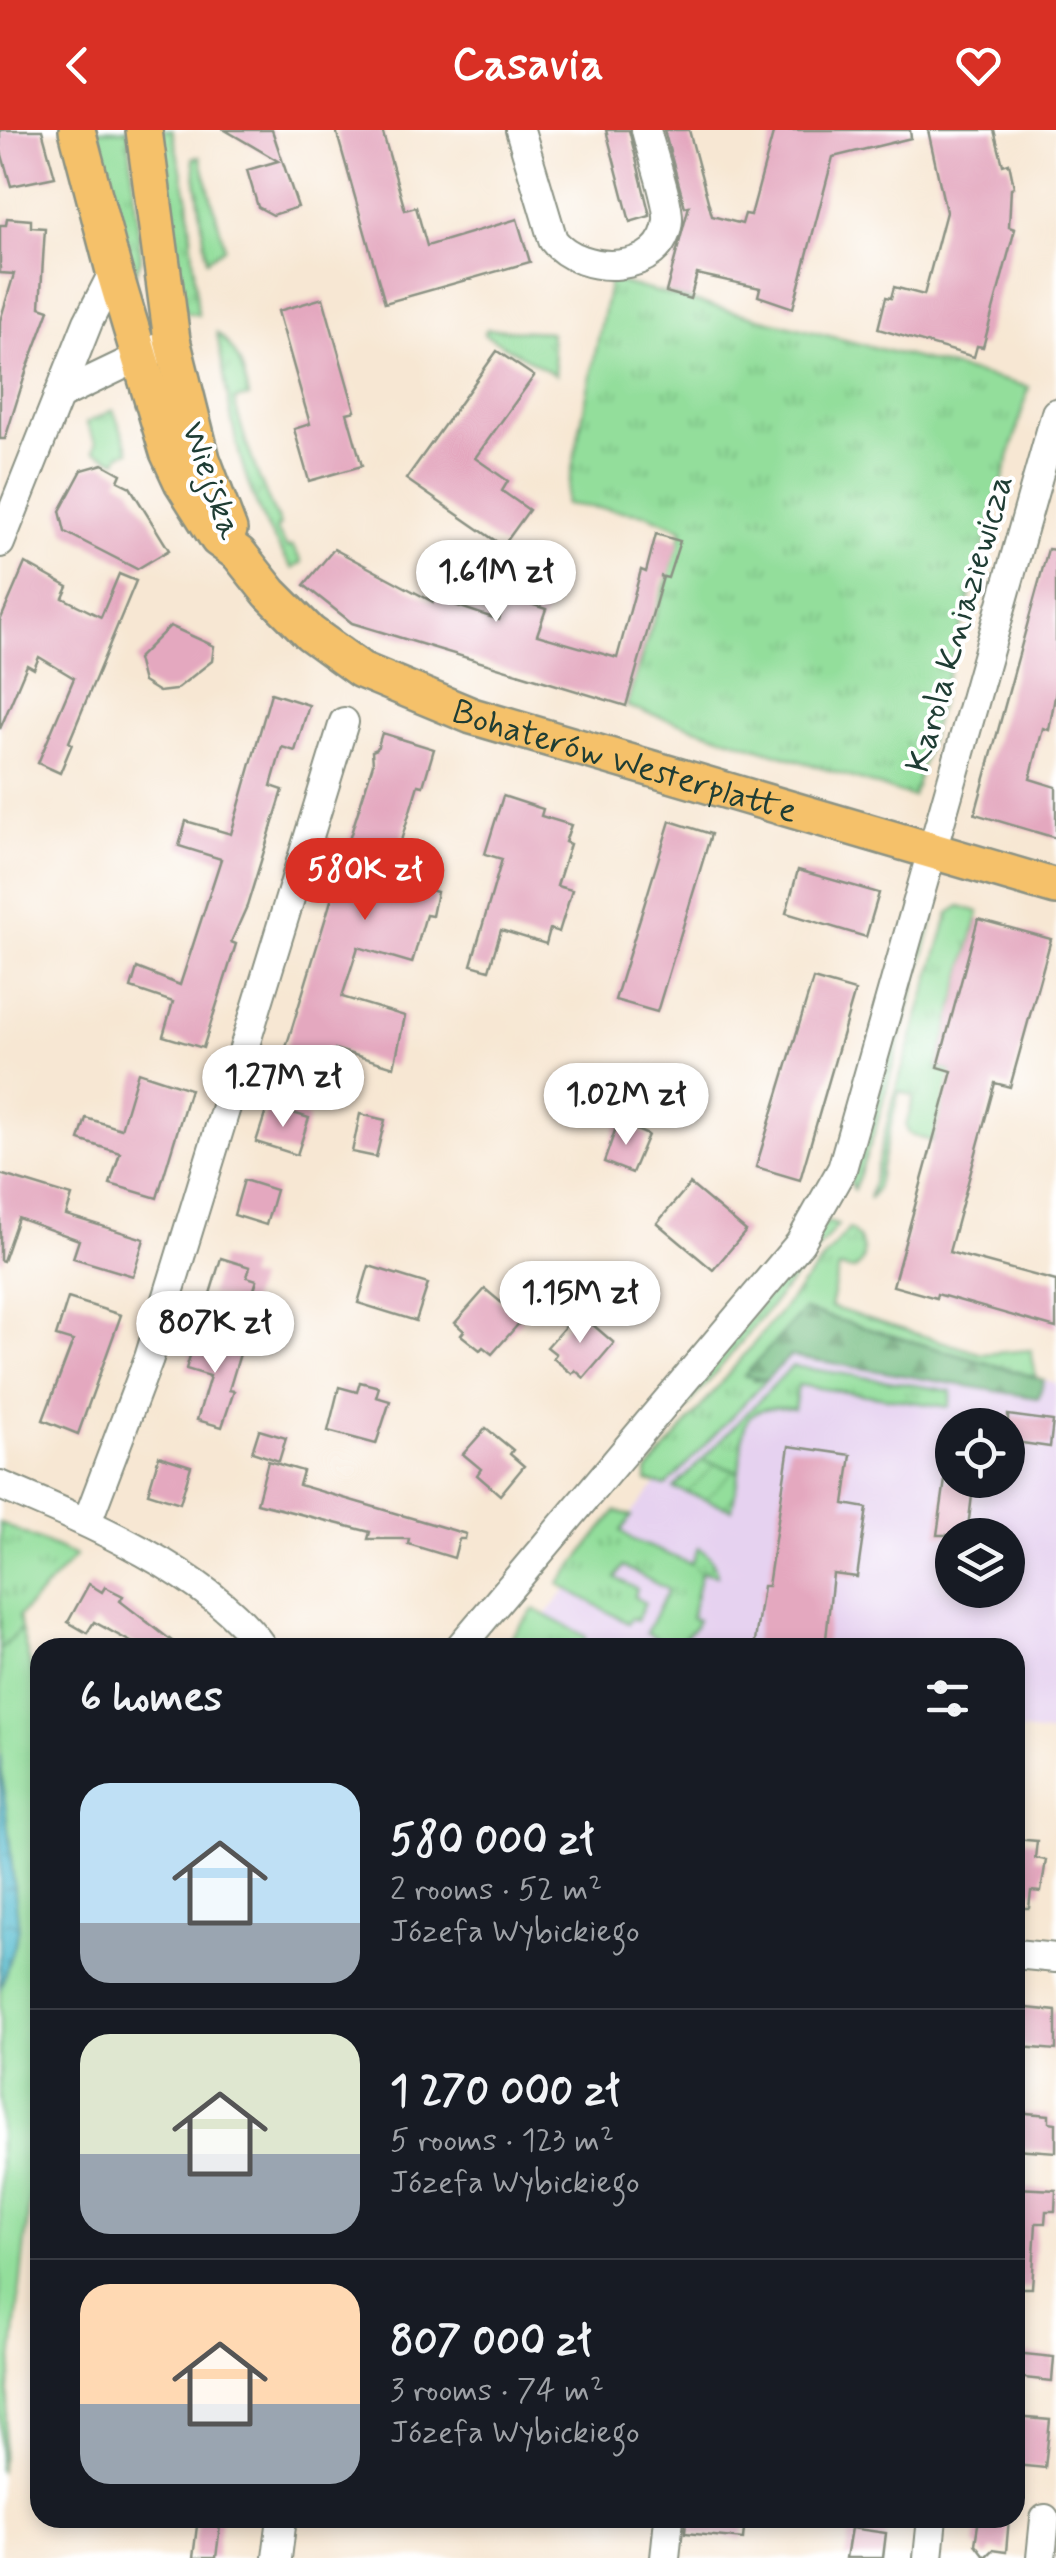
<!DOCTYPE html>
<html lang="en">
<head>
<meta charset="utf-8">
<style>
  :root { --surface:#171b24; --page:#242831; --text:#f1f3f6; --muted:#9ea1a6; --line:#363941; --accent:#d93025 }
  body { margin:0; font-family:Mynerve,sans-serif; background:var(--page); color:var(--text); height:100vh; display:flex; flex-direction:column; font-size:38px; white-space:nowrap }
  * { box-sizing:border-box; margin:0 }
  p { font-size:32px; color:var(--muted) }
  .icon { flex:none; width:55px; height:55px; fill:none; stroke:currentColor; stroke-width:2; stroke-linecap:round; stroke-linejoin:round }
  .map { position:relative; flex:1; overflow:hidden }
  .panel { position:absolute; left:30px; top:1508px; width:995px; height:890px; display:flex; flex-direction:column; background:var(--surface); border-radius:30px; box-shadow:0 5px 15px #0003 }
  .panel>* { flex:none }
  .tools { position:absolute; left:935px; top:1278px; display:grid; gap:20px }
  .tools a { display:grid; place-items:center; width:90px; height:90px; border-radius:50%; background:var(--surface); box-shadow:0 5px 15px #0003; font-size:50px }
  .price { position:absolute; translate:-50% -85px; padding:0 22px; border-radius:35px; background:#fff; color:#222; font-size:32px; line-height:65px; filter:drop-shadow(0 2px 5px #0008) }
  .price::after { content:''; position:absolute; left:50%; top:60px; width:30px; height:22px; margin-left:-15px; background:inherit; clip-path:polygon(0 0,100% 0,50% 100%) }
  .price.active { background:var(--accent); color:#fff }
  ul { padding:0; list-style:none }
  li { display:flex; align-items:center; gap:30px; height:250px; padding:0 50px }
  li+li { border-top:2px solid var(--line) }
  li span { display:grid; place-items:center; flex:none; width:280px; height:200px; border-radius:30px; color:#555 }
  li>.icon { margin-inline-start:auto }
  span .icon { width:120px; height:120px; fill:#fffc; stroke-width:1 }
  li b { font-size:42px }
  h2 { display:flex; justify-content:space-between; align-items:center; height:120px; padding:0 50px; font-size:42px }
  header { display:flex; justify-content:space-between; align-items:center; height:130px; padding:0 50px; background:var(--accent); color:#fff; font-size:45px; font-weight:700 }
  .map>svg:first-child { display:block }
  .built { fill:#e6d2f0; fill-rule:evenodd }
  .grass { fill:url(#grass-tufts); stroke:#598e68; stroke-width:2.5 }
  .forest { fill:url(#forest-firs); stroke:#4a7d5c; stroke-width:2.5 }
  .park { fill:#93de9b; stroke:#598e68; stroke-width:2.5 }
  .garden { fill:url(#garden-furrows); stroke:#598e68; stroke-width:2.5 }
  .water { fill:url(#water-ripples); stroke:#387b81; stroke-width:2.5 }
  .building { fill:#e4a8bf }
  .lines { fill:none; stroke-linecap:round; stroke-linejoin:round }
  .minor-casing { stroke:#8b9284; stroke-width:32 }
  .major-casing { stroke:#8b9284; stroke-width:40 }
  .minor { stroke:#fff; stroke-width:28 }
  .major { stroke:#f5c16b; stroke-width:35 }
  .labels { text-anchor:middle; stroke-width:8; stroke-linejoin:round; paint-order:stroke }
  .street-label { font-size:35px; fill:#1f3d34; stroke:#fff }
</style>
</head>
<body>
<header><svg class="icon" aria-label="back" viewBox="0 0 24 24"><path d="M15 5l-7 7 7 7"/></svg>Casavia<svg class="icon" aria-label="heart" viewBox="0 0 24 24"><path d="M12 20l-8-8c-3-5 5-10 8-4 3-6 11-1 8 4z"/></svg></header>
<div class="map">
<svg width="1056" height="2428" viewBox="0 0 1056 2428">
  <defs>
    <pattern id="grass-tufts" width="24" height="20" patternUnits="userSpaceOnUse" patternTransform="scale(2.5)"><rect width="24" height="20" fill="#93de9b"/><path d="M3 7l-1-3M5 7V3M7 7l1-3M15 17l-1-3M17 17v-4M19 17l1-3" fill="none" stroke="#7ebf86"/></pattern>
    <pattern id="forest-firs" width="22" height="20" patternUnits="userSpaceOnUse" patternTransform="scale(2.5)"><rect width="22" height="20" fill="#76bd83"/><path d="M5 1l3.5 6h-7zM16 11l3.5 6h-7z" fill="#609b6c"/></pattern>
    <pattern id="garden-furrows" width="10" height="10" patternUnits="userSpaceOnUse" patternTransform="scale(2.5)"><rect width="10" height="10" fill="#93de9b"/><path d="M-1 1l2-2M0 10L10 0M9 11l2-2" fill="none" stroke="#7ebf86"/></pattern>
    <pattern id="water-ripples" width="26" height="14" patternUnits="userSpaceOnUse" patternTransform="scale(2.5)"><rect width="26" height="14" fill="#50b9ce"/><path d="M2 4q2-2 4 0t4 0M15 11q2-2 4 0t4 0" fill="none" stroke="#4298a8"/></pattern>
  </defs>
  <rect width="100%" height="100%" fill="#fff"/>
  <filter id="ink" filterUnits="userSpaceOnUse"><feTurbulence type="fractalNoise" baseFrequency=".01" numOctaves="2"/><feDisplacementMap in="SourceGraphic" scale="20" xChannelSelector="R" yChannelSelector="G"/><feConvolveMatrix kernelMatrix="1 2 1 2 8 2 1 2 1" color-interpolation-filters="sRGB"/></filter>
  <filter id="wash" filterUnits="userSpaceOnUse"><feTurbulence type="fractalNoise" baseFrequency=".0048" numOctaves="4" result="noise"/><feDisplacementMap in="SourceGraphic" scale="40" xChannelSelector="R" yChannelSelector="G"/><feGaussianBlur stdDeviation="2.25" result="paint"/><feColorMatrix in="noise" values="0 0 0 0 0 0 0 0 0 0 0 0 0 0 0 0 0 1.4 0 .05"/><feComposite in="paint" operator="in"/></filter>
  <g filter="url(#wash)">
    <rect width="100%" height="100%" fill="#f7e7d3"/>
    <path class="built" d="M804 1180 1056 1253V1605L1015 1600V1518H517ZM952 1295H1008V1350H952ZM952 1405H1008V1460H952Z"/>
    <g class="grass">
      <path d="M93 0H128L141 129 134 148Z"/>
      <path d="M160 0H172L188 70 198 185 185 182Z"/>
      <path d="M200 27 225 117 207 130 193 28Z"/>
      <path d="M610 150 1029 257 913 667 626 576 683 399 646 384 565 374Z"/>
      <path d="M487 199 550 202 556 245 484 204Z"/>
      <path d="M217 203C238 220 244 241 249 267L234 270C245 315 260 354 280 395L276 399 287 418 292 416 302 432 293 439C237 361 233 294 217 203Z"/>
      <path d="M113 280 130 321 120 324 117 331 94 321 96 313 86 293Z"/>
      <path d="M960 776 979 782 938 937 956 943 933 1012 908 1003 906 996 914 966 899 961 876 1059 869 1069 891 977 949 783Z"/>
      <path d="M928 787 934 788 875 1001 854 1060 850 1052 865 1010Z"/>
      <path d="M827 1092 838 1095 633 1343 634 1331Z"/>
      <path d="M849 1099C863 1108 870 1129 854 1140L839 1138 830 1177 982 1224 1031 1220 1036 1247 804 1180 754 1250H766L666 1356 647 1351V1342Z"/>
      <path d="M792 1236 952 1261 949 1277 798 1255 794 1279C737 1271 745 1297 739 1342L702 1330Z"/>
      <path d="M616 1381 632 1386 621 1401 633 1410 691 1434 698 1418C710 1424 714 1433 717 1445L701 1442 691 1488 697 1490 695 1497 677 1514H668L646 1503 668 1460 623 1436 616 1448 637 1459 634 1467 645 1473 637 1490 631 1488 628 1493 559 1454Z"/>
      <path d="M0 1393 76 1426 19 1486 21 1499 0 1551Z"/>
      <path d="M534 1479 585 1506 586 1517H503Z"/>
    </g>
    <path class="forest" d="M804 1180 1044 1250 1038 1268 790 1226 766 1250 744 1246Z"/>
    <path class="park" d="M21 1499 40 1574V1974L0 2342V1520Z"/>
    <path class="garden" d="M702 1330 739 1342 732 1379 674 1358Z"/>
    <path class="water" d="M0 1625 19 1799 0 1860Z"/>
    <g id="blocks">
      <g class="building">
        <path d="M0 0H42L55 47 11 56 0 18Z"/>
        <path d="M225 0H272L298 77 273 85 258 77 247 40 278 31Z"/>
        <path d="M336 0H382L405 80 416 77 427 116 517 89 530 132 385 173Z"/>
        <path d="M606 0H629L650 86 630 92Z"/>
        <path d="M664 0H689L712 86 742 94 745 84 751 85 774 0H910L911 8 833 27 793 178 758 166 760 158 697 144 690 169 666 162 689 76 685 77Z"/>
        <path d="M928 0H994L1003 35 1009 33 1014 57 1011 58 1009 97 1015 99 983 217 977 216 974 227 878 199 886 167 891 168 894 157 924 165 946 82Z"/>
        <path d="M7 88 31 90V97L45 98 40 177 49 180 27 239 5 309H0V191L14 144 0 143V95H6Z"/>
        <path d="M323 168 355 281 347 283 362 336 309 351 294 299 310 294 278 181Z"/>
        <path d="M497 221 534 246 475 328 508 351 502 361 529 380 503 416 406 349Z"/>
        <path d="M103 334 121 344 118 351 130 357 169 420 137 439 65 402 60 381 82 340Z"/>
        <path d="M656 404 680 411 668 448 660 446 663 447 626 576 352 493 304 455 334 419 433 472 434 468 499 490 507 466 546 479 537 505 617 528 641 440 646 442Z"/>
        <path d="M1048 419 1056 420V561L1049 600 1043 598 1030 649 1056 657V708L975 684Z"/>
        <path d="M25 433 68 457 63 468 101 487 119 444 136 451 69 612 72 614 60 643 38 633 74 548 39 527 34 539 27 535 0 599V491Z"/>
        <path d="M170 496 214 516 212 531 175 560 159 562 143 552 137 529Z"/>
        <path d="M271 563 309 575 295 621 282 617 271 656 283 660 247 776 231 812 236 814 203 918 163 906 173 872 131 858 137 838 180 855 221 729 179 716 186 691 231 704Z"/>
        <path d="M382 603 434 619 423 656 418 655 389 750 437 762 432 786 426 785 412 833 358 817 342 867 405 886 394 937 335 919 330 935 325 933 320 949 280 937 337 751 353 755 365 715 349 710 373 634 372 621 377 619Z"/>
        <path d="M503 666 543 679 541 686 571 695 565 712 570 714 557 756 572 760 559 802 550 799 546 814 501 800 489 840 471 835 502 729 485 724Z"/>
        <path d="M670 691 711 704 657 882 615 870Z"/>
        <path d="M798 740 879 763 866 807 786 783Z"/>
        <path d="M978 789 1051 809 1010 957 995 953 949 1122 1056 1151V1198L937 1164 936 1168 893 1156 952 941 938 937Z"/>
        <path d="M813 849 855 861 800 1050 756 1037Z"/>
        <path d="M138 942 190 959 157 1068 110 1054 120 1023 79 1010 86 988 121 999Z"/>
        <path d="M268 975 309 988 297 1025 256 1012Z"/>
        <path d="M360 984 385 990 376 1027 352 1022Z"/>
        <path d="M618 992 648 1005 632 1043 604 1032Z"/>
        <path d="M0 1044 72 1066 66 1085 144 1109 133 1146 73 1128 79 1110 18 1088 3 1131 0 1130Z"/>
        <path d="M244 1050 276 1060 266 1095 234 1085Z"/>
        <path d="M690 1054 746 1101 713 1140 657 1093Z"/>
        <path d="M221 1128 250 1137 247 1147 257 1150 249 1175 210 1164Z"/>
        <path d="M369 1136 428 1154 416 1191 358 1173Z"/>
        <path d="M485 1159 522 1190 492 1224 483 1217 480 1220 461 1205 464 1201 455 1193Z"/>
        <path d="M68 1168 121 1185 78 1304 43 1290 73 1211 56 1206Z"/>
        <path d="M578 1182 614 1213 584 1248 575 1240 572 1244 553 1228 556 1224 547 1217Z"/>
        <path d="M197 1203 242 1217 229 1260 234 1261 222 1297 197 1290 210 1246 186 1239Z"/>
        <path d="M360 1252 379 1257 376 1267 390 1271 376 1314 328 1301 339 1257 357 1262Z"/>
        <path d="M1008 1285 1053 1291 1050 1317 1008 1311Z"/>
        <path d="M486 1298 513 1320 510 1324 524 1336 500 1365 477 1345 481 1339 463 1324Z"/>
        <path d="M259 1300 286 1308 279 1331 252 1322Z"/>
        <path d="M789 1316 851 1325 844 1374 867 1378 857 1447 833 1444 825 1518H754L763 1456H768Z"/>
        <path d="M159 1326 191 1336 180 1373 148 1363Z"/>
        <path d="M268 1331 303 1341 299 1355 466 1404 465 1409H459L454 1428 408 1414 409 1409H368L370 1402 257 1373Z"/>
        <path d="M945 1350H974L967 1405H937Z"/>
        <path d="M89 1454 102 1462 105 1457 123 1466 120 1471 181 1518H142L94 1492 87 1503 68 1492Z"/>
        <path d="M1015 1709 1037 1711 1035 1728 1046 1730 1041 1762 1031 1761 1029 1778H1015Z"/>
        <path d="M1017 1877 1056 1881V1920L1021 1917 1022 1910H1015Z"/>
        <path d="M1015 1982 1049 1985V1992L1056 1993V2022L1015 2019Z"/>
        <path d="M1015 2058 1056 2060 1055 2081H1046L1045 2093H1036L1032 2158H1015Z"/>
        <path d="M1015 2223 1054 2227 1052 2251 1015 2247Z"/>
        <path d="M1015 2287 1050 2290 1045 2338 1015 2335Z"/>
        <path d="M198 2388H221L216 2428H193Z"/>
        <path d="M686 2388H745L743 2409 685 2403Z"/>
        <path d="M979 2388H1009L1006 2422 992 2420 985 2427 975 2414Z"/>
        <path d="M851 2398 886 2403 883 2428H846Z"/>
      </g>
    </g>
  </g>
  <g filter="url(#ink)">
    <use href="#blocks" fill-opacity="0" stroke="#8b9284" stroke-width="2.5"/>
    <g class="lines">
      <g class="minor-casing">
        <g id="minor">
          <path d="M520 0 553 110C581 146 664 146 668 90 669 71 651 21 646 0"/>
          <path d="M58 266 156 219"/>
          <path d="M0 413 88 192 114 141"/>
          <path d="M0 1355C83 1390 210 1443 263 1518"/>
          <path d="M87 1392 149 1228 344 592"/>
          <path d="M459 1518 800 1113 842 1039 1056 283"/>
          <path d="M1015 1824 1056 1828"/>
          <path d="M277 2428 282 2388"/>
          <path d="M665 2428 669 2388"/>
          <path d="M928 2428 932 2388"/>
          <path d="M1041 2428 1045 2389"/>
        </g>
      </g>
      <g class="major-casing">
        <g id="major">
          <path id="s1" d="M77 0 114 141 168 322 182 352 218 409 239 424 270 463 310 503 361 540 472 586 1056 757"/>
          <path d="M144 0 172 210 202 329 229 400"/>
        </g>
      </g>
      <use href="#minor" class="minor"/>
      <use href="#major" class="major"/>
    </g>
  </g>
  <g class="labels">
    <g class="street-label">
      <text transform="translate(213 350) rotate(71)" y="12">Wiejska</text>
      <text transform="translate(958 493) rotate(-74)" y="12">Karola Kniaziewicza</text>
      <text dy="12" stroke="none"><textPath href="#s1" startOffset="910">Bohaterów Westerplatte</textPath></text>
    </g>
  </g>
</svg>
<div class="tools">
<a><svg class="icon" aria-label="locate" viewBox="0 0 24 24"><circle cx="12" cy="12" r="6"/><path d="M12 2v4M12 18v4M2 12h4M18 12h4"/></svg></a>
<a><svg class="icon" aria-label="layers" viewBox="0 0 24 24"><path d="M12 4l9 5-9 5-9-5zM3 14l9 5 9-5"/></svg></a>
</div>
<b class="price" style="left:496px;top:495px">1.61M zł</b>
<b class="price active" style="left:365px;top:793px">580K zł</b>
<b class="price" style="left:283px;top:1000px">1.27M zł</b>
<b class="price" style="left:626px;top:1018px">1.02M zł</b>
<b class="price" style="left:580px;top:1216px">1.15M zł</b>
<b class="price" style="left:215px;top:1246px">807K zł</b>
<section class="panel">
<h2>6 homes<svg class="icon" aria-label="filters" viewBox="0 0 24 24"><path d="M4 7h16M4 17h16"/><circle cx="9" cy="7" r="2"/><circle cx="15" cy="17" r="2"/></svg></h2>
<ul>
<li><span style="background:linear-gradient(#bfe0f5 70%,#9aa5b1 0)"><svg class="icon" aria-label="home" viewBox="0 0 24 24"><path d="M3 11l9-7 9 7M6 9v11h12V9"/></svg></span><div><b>580 000 zł</b><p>2 rooms · 52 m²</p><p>Józefa Wybickiego</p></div></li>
<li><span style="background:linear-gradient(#dfe7d0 60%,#9aa5b1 0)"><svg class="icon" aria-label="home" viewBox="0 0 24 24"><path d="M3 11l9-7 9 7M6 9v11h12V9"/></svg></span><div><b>1 270 000 zł</b><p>5 rooms · 123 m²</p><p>Józefa Wybickiego</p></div></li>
<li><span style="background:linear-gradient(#ffd9b3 60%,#9aa5b1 0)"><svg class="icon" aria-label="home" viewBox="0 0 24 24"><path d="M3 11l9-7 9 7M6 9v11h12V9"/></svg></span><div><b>807 000 zł</b><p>3 rooms · 74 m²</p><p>Józefa Wybickiego</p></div></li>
</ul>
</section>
</div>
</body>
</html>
